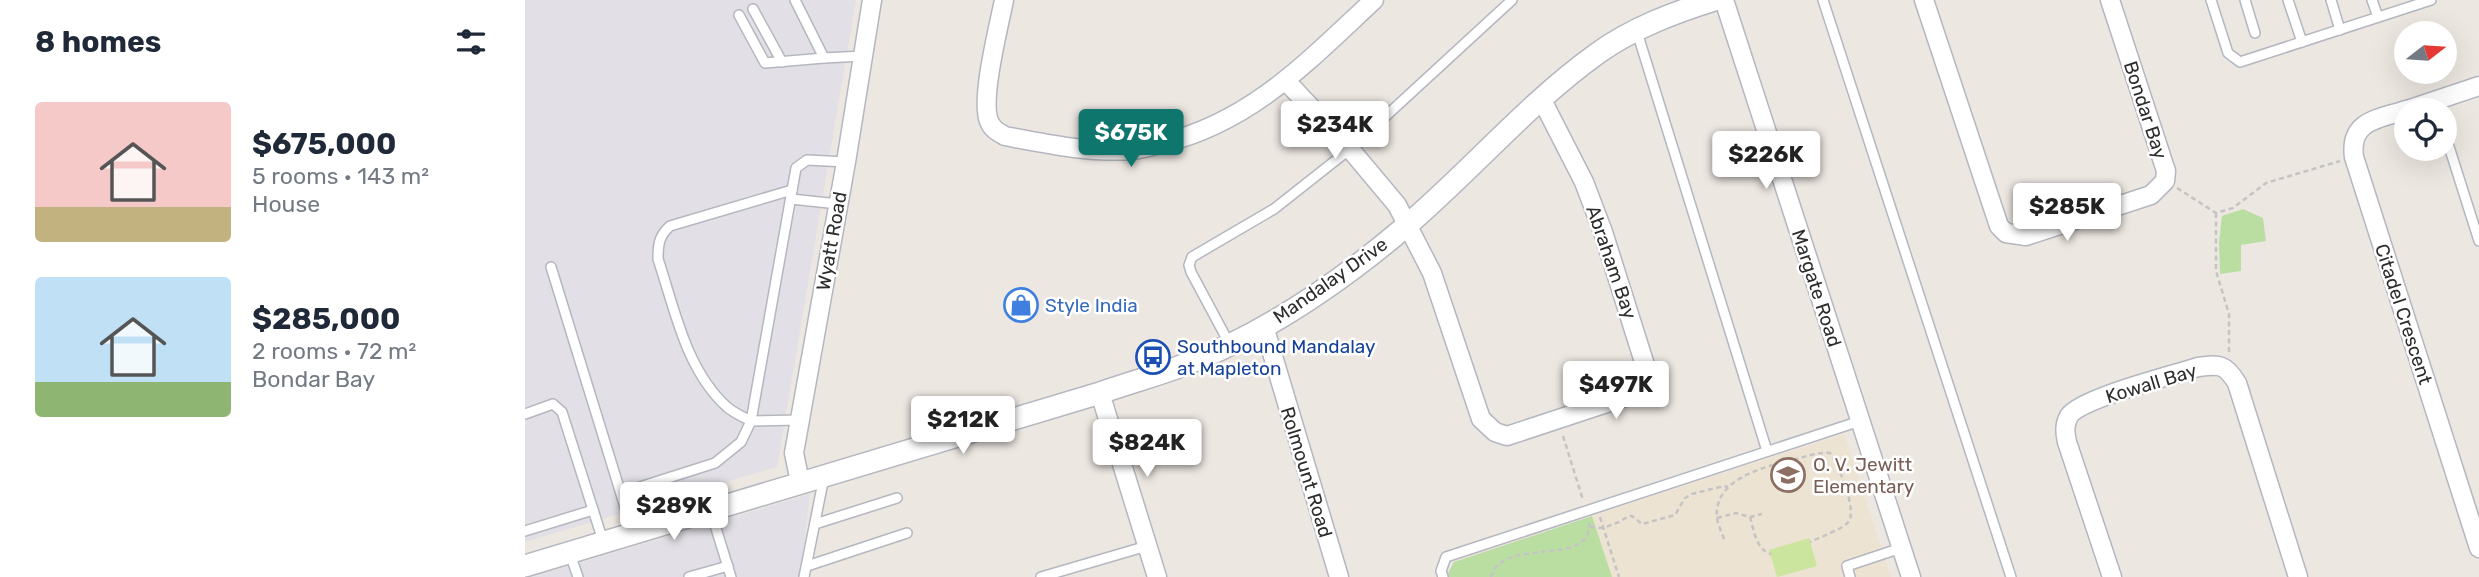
<!DOCTYPE html>
<html lang="en">
<head>
<meta charset="utf-8">
<style>
  :root { --surface:#fff; --page:#f6f6f7; --text:#1f2937; --muted:#747a83; --accent:#0f766e }
  body { margin:0; font-family:Rubik,sans-serif; background:var(--page); color:var(--text); height:100vh; display:flex; flex-direction:column; font-size:26px; white-space:nowrap }
  * { box-sizing:border-box; margin:0 }
  p { font-size:23px; color:var(--muted) }
  .icon { flex:none; width:38px; height:38px; fill:none; stroke:currentColor; stroke-width:2; stroke-linecap:round; stroke-linejoin:round }
  .map { position:relative; flex:1; overflow:hidden }
  .panel { display:flex; flex-direction:column; background:var(--surface); width:525px }
  .panel>* { flex:none }
  .needle { width:46px; rotate:73deg }
  .buttons { position:absolute; left:1869px; top:21px; display:grid; gap:14px }
  .buttons a { display:grid; place-items:center; width:63px; height:63px; border-radius:50%; background:var(--surface); box-shadow:0 7px 28px #0002; font-size:35px }
  .price { position:absolute; translate:-50% -60px; padding:0 16px; border-radius:7px; background:#fff; color:#222; font-size:23px; line-height:46px; filter:drop-shadow(0 2px 4px #0008) }
  .price::after { content:''; position:absolute; left:50%; top:42px; width:21px; height:16px; margin-left:-10px; background:inherit; clip-path:polygon(0 0,100% 0,50% 100%) }
  .price.on { background:var(--accent); color:#fff }
  ul { padding:0; list-style:none }
  li { display:flex; align-items:center; gap:21px; height:175px; padding:0 35px }
  li span { display:grid; place-items:center; flex:none; width:196px; height:140px; border-radius:7px; color:#555 }
  li>.icon { margin-inline-start:auto }
  span .icon { width:84px; height:84px; fill:#fffc; stroke-width:1 }
  li b { font-size:30px }
  h2 { display:flex; justify-content:space-between; align-items:center; height:84px; padding:0 35px; font-size:30px }
  main { display:flex; flex:1; min-height:0 }
  .map>svg:first-child { display:block }
  .industrial { fill:#e2e0e6 }
  .education { fill:#ede3d2 }
  .green { fill:#badea2 }
  .pitch { fill:#cbe59f }
  .lines { fill:none; stroke-linecap:round; stroke-linejoin:round }
  .service-casing { stroke:#b4b7bf; stroke-width:12 }
  .minor-casing { stroke:#b4b7bf; stroke-width:21 }
  .tertiary-casing { stroke:#b4b7bf; stroke-width:24 }
  .path { stroke:#c4c4c4; stroke-width:2.5; stroke-dasharray:5 3.5; stroke-linecap:butt }
  .service { stroke:#fff; stroke-width:9 }
  .minor { stroke:#fff; stroke-width:18 }
  .tertiary { stroke:#fff; stroke-width:21 }
  .labels { text-anchor:middle; stroke-width:5; stroke-linejoin:round; paint-order:stroke }
  .street-label { font-size:19px; fill:#2d2d2d; stroke:#fff }
  .shop-label { font-size:19px; fill:#366cbe; stroke:#fff; text-anchor:start }
  .transit-label { font-size:19px; fill:#164399; stroke:#fff; text-anchor:start }
  .education-label { font-size:19px; fill:#785e54; stroke:#fff; text-anchor:start }
</style>
</head>
<body>
<main>
<section class="panel">
<h2>8 homes<svg class="icon" aria-label="filters" viewBox="0 0 24 24"><path d="M4 7h16M4 17h16"/><circle cx="9" cy="7" r="2"/><circle cx="15" cy="17" r="2"/></svg></h2>
<ul>
<li><span style="background:linear-gradient(#f6c9c9 75%,#c2b280 0)"><svg class="icon" aria-label="home" viewBox="0 0 24 24"><path d="M3 11l9-7 9 7M6 9v11h12V9"/></svg></span><div><b>$675,000</b><p>5 rooms · 143 m²</p><p>House</p></div></li>
<li><span style="background:linear-gradient(#bfe0f5 75%,#8fb573 0)"><svg class="icon" aria-label="home" viewBox="0 0 24 24"><path d="M3 11l9-7 9 7M6 9v11h12V9"/></svg></span><div><b>$285,000</b><p>2 rooms · 72 m²</p><p>Bondar Bay</p></div></li>
</ul>
</section>
<div class="map">
<svg width="1954" height="577" viewBox="0 0 1954 577">
  <rect width="100%" height="100%" fill="#ede7e1"/>
  <g class="industrial">
    <path d="M0 0H331L252 467 0 542Z"/>
    <path d="M285 494 275 577H7Z"/>
  </g>
  <path class="education" d="M1319 434 1366 577H1087L1067 516Z"/>
  <g class="green">
    <path d="M1718 209 1738 218 1741 241 1716 245V271L1695 274 1694 242 1697 216Z"/>
    <path d="M1067 516 1087 577H924L923 573 929 562Z"/>
  </g>
  <path class="pitch" d="M1284 538 1292 566 1252 577 1244 550Z"/>
  <g class="lines">
    <g class="service-casing">
      <g id="service">
        <path d="M270 0 299 58 338 56"/>
        <path d="M1298 0 1486 577"/>
        <path d="M1686 0 1703 53 1715 62 1906 0"/>
        <path d="M1720 0 1730 33"/>
        <path d="M1763 0 1777 42"/>
        <path d="M1806 0 1815 30"/>
        <path d="M1847 0 1853 17"/>
        <path d="M228 9 257 62"/>
        <path d="M214 15 240 63 299 58"/>
        <path d="M1112 32 1242 451"/>
        <path d="M1920 134 1954 241"/>
        <path d="M266 199 313 204"/>
        <path d="M26 267 108 533"/>
        <path d="M704 343 666 272 664 265 667 257 749 209 825 149 987 0"/>
        <path d="M0 414 28 404 37 412 78 541"/>
        <path d="M275 420 226 421 271 168 282 160 321 162"/>
        <path d="M96 493 190 463 216 442 226 421C218 417 209 413 202 407 161 370 150 310 133 259 133 244 134 236 145 226L267 190"/>
        <path d="M186 512 206 577"/>
        <path d="M290 524 372 498"/>
        <path d="M0 531 68 510"/>
        <path d="M45 554 53 577"/>
        <path d="M282 566 382 533"/>
        <path d="M164 577 203 566"/>
        <path d="M279 577 299 477"/>
        <path d="M516 577 622 546"/>
        <path d="M918 577 916 571 921 557 1335 421"/>
        <path d="M1325 577 1322 566 1376 548"/>
      </g>
    </g>
    <g class="minor-casing">
      <g id="minor">
        <path d="M479 0C474 26 455 99 464 121 467 129 473 132 480 136 522 144 564 153 607 150 618 149 629 145 639 143 728 121 784 60 849 0"/>
        <path d="M1199 0 1386 577"/>
        <path d="M1399 0 1474 226 1481 233 1501 236 1626 195 1640 181 1641 171 1585 0"/>
        <path d="M761 81 825 149 872 205 907 273 956 419 970 432 982 436 1109 394 1115 387 1120 365 1078 232 1059 182 1017 100"/>
        <path d="M1881 110C1854 119 1824 120 1829 157L1954 548"/>
        <path d="M1882 110 1954 86"/>
        <path d="M739 326 814 577"/>
        <path d="M575 393 632 577"/>
        <path d="M275 482 269 453 321 162 347 0"/>
        <path d="M1587 577 1542 442C1540 433 1539 425 1544 416 1556 398 1649 375 1673 367 1695 364 1700 364 1712 383L1773 577"/>
      </g>
    </g>
    <g class="tertiary-casing">
      <path id="tertiary" d="M0 566 575 393C601 384 626 377 651 368 735 337 813 284 880 227 946 171 1003 103 1073 53 1108 28 1148 13 1189 0"/>
    </g>
    <g class="path">
      <path d="M1652 188 1691 213 1708 208 1741 183 1815 161"/>
      <path d="M1691 213V271L1704 314V352"/>
      <path d="M1038 436 1058 500"/>
      <path d="M1075 517 1094 577"/>
      <path d="M1225 517C1229 530 1231 550 1246 554"/>
      <path d="M1192 518 1211 513 1225 517 1237 514"/>
      <path d="M1065 527 1078 528 1094 522 1104 516H1107L1117 524 1150 515 1160 498 1167 494 1199 486 1203 487"/>
      <path d="M1199 539C1197 533 1193 525 1192 518 1188 479 1239 467 1267 460 1280 457 1291 452 1305 453 1313 463 1332 510 1324 521 1319 529 1295 537 1285 542"/>
      <path d="M966 577C978 535 1067 569 1064 523"/>
    </g>
    <use href="#service" class="service"/>
    <use href="#minor" class="minor"/>
    <use href="#tertiary" class="tertiary"/>
  </g>
  <defs>
    <g id="shop-ring" transform="scale(1.75)"><circle r="9.5" fill="#fff" stroke="#3f7fe0" stroke-width="1.5"/><path d="M-5-2.5h2.3a2.7 3.5 0 0 1 5.4 0H5L5.5 6h-11ZM-1.5-2.5h3a1.5 2.3 0 0 0-3 0Z" fill="#3f7fe0"/></g>
    <g id="bus-ring" transform="scale(1.75)"><circle r="9.5" fill="#fff" stroke="#1a4fb4" stroke-width="1.5"/><path d="M-5-6H5V4H4V6H2V4H-2V6H-4V4H-5ZM-3.5-4V0h7V-4ZM-3.5 1.2v1.5H-2V1.2ZM2 1.2v1.5H3.5V1.2Z" fill="#1a4fb4"/></g>
    <g id="school-ring" transform="scale(1.75)"><circle r="9.5" fill="#fff" stroke="#8d6e63" stroke-width="1.5"/><path d="M0-5L7-2L0 1L-7-2ZM-4 1L0 2.5L4 1V4Q0 6-4 4Z" fill="#8d6e63"/></g>
  </defs>
  <g fill-rule="evenodd">
    <use href="#shop-ring" x="496" y="305"/>
    <use href="#bus-ring" x="628" y="357"/>
    <use href="#school-ring" x="1263" y="475"/>
  </g>
  <g class="labels">
    <g class="street-label">
      <text transform="translate(1621 110) rotate(72)" y="7">Bondar Bay</text>
      <text transform="translate(306 241) rotate(-80)" y="7">Wyatt Road</text>
      <text transform="translate(1087 262) rotate(71)" y="7">Abraham Bay</text>
      <text transform="translate(805 280) rotate(-35)" y="7">Mandalay Drive</text>
      <text transform="translate(1292 288) rotate(72)" y="7">Margate Road</text>
      <text transform="translate(1879 314) rotate(72)" y="7">Citadel Crescent</text>
      <text transform="translate(1626 383) rotate(-17)" y="7">Kowall Bay</text>
      <text transform="translate(782 472) rotate(73)" y="7">Rolmount Road</text>
    </g>
    <g class="shop-label">
      <text x="520" y="312">Style India</text>
    </g>
    <g class="transit-label">
      <text x="652" y="353">Southbound Mandalay<tspan x="652" dy="22">at Mapleton</tspan></text>
    </g>
    <g class="education-label">
      <text x="1288" y="471">O. V. Jewitt<tspan x="1288" dy="22">Elementary</tspan></text>
    </g>
  </g>
</svg>
<div class="buttons">
<a><svg class="needle" viewBox="-14 -14 28 28"><path d="M0-13l5 13h-10z" fill="#e53935"/><path d="M0 13l5-13h-10z" fill="#747a83"/></svg></a>
<a><svg class="icon" aria-label="locate" viewBox="0 0 24 24"><circle cx="12" cy="12" r="6"/><path d="M12 2v4M12 18v4M2 12h4M18 12h4"/></svg></a>
</div>
<b class="price" style="left:810px;top:161px">$234K</b>
<b class="price on" style="left:606px;top:169px">$675K</b>
<b class="price" style="left:1241px;top:191px">$226K</b>
<b class="price" style="left:1542px;top:243px">$285K</b>
<b class="price" style="left:1091px;top:421px">$497K</b>
<b class="price" style="left:438px;top:456px">$212K</b>
<b class="price" style="left:622px;top:479px">$824K</b>
<b class="price" style="left:149px;top:542px">$289K</b>
</div>
</main>
</body>
</html>
